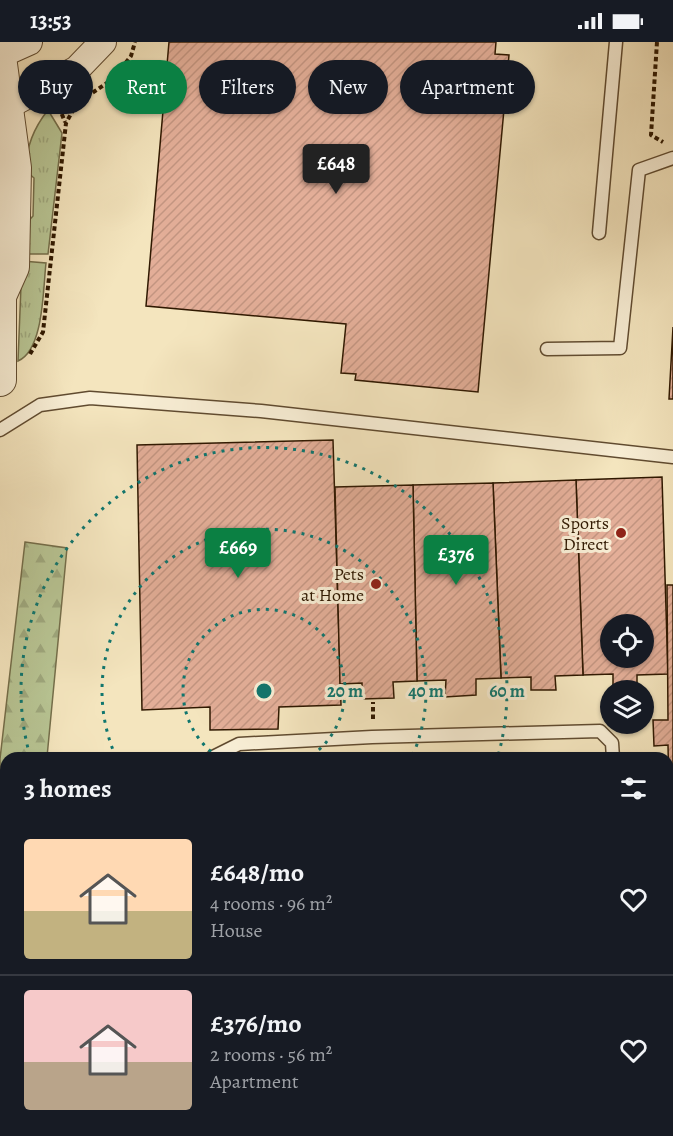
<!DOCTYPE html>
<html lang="en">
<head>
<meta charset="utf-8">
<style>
  :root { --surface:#171b24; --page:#20242c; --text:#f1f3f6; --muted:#9ea1a6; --line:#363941; --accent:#0b8043 }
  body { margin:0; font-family:Alegreya,serif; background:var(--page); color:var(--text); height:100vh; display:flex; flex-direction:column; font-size:22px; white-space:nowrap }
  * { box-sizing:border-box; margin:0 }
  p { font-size:20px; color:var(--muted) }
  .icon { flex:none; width:33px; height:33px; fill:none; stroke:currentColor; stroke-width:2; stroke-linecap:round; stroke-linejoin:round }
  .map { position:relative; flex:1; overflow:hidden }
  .details { position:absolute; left:0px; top:710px; width:674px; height:386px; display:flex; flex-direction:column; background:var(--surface); border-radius:18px 18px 0 0; box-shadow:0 2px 4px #0004 }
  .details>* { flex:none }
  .top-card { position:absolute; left:18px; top:18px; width:638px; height:54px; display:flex; gap:12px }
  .buttons { position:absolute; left:600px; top:572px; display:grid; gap:12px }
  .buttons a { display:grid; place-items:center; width:54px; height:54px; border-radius:50%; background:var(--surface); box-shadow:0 2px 4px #0004; font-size:30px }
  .price { position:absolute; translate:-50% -51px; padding:0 14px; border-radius:6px; background:var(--accent); color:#fff; font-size:20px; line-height:39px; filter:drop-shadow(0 2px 3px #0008) }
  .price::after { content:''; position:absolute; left:50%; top:36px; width:18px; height:14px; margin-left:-9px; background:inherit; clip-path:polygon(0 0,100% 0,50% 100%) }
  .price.current { background:#222; color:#fff }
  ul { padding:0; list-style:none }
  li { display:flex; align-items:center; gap:18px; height:150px; padding:0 24px }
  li+li { border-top:2px solid var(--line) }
  li span { display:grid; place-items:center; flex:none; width:168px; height:120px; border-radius:6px; color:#555 }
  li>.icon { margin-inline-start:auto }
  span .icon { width:72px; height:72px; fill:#fffc; stroke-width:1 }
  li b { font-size:26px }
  h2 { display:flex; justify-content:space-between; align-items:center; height:72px; padding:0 24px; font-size:26px }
  .chip { padding:0 21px; border-radius:27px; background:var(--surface); box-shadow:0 2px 4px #0004; font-size:21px; line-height:54px }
  .chip.current { background:var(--accent); color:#fff }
  .status { display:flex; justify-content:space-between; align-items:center; height:42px; padding:0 30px; background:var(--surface); direction:ltr }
  .status svg { height:16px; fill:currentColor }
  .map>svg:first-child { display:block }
  .grass { fill:url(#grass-tufts); stroke:#746e4a; stroke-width:1.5 }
  .forest { fill:url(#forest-firs); stroke:#746e4a; stroke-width:1.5 }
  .building { fill:url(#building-hatch); stroke:#2f1800; stroke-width:1.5; fill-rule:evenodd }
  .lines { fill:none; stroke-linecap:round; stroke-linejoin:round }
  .service-casing { stroke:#604b30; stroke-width:15 }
  .minor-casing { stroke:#604b30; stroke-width:28 }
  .tertiary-casing { stroke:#604b30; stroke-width:34 }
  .path { stroke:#2f1800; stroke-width:4; stroke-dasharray:4.5 3; stroke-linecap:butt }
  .service { stroke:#f8eed5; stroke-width:12 }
  .minor { stroke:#f8eed5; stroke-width:26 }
  .tertiary { stroke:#f8eed5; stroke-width:32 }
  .ring { fill:none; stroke:#0f766e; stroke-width:3; stroke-dasharray:3 6 }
  .poi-dot { fill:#8f2418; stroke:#f8eed5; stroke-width:2 }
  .labels { text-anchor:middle; stroke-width:6; stroke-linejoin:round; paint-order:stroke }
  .poi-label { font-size:18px; fill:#2f1800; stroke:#f8eed5; text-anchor:end }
  .centre { fill:#0f766e; stroke:#f8eed5; stroke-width:3 }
  .ring-label { font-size:18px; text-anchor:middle; font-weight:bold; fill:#0f766e; stroke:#f8eed5; stroke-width:6; stroke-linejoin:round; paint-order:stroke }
</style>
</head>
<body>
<div class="status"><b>13:53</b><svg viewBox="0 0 49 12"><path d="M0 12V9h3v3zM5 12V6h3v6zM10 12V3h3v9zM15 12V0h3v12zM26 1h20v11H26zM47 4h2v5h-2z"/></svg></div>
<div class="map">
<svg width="673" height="1094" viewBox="0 0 673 1094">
  <defs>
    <pattern id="grass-tufts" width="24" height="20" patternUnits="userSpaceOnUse" patternTransform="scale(1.5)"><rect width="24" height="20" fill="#b8c594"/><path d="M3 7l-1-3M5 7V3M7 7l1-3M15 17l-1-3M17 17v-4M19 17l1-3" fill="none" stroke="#9ea87e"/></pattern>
    <pattern id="forest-firs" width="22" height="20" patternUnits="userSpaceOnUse" patternTransform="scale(1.5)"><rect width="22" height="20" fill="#b8c594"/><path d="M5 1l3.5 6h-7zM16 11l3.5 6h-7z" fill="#9ea87e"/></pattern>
    <pattern id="building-hatch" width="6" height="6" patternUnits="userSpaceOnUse" patternTransform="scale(1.5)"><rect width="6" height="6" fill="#e3ae98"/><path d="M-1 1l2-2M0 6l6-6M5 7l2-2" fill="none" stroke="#c39581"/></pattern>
  </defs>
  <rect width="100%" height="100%" fill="#f4e5be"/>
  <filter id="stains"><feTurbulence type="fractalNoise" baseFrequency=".00333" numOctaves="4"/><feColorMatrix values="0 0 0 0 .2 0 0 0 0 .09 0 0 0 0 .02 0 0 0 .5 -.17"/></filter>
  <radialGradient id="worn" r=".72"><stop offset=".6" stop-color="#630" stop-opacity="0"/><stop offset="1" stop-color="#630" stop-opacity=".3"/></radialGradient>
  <g class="grass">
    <path d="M48 68 62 91 48 212H22L23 185 33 174 34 136 25 128C27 104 33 87 48 68Z"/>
    <path d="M22 219 46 221C43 246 44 308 18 319Z"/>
    <path d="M0 797 6 825V917H0Z"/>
  </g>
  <g class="forest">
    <path d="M25 500 67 506 47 715 6 716V769L0 744V717Z"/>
    <path d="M4 916 6 917V1089H27V1094H0V917Z"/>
  </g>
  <g class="building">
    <path d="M169 0H496L495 12 509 13 478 350 355 338 356 332 341 331 346 282 146 264Z"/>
    <path d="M673 285V357H669Z"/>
    <path d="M333 398 341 663 279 665 278 687 210 688V665L142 668 137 403Z"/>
    <path d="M662 435 668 632 637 633V646H613V632L583 633 576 438ZM610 582H644V615H610Z"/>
    <path d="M576 438 583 633 555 634 556 648H531V635L501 636 493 441Z"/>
    <path d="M493 441 501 636 476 637V653L445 655 446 638 417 639 413 443Z"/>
    <path d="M413 443 417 639 393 640 394 656 362 657V641L340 642 335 445Z"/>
    <path d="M667 543H673V752H669L668 703 654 704 653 678H668Z"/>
    <path d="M669 752H673L671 846V811L668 810Z"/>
    <path d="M671 846H673V897H668V862H673Z"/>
    <rect x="668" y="950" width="5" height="29"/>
    <path d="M673 1025V1058H668V1026Z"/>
    <path d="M668 1082H673V1094H662V1089H668Z"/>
    <rect x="56" y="1089" width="211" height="5"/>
  </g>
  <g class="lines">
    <g class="service-casing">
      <g id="service">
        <path d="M599 191 616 0"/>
        <path d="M547 307 620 306 639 128 673 116"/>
        <path d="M0 388 40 363 90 356 261 369 673 415"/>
        <path d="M211 716 239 702 372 695 600 689 612 701 613 716"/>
        <path d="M405 1089 406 1094"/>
        <path d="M623 1089V1094"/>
      </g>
    </g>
    <g class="minor-casing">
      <g id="minor">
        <path d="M0 13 29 0"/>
        <path d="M0 68 77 27 103 0"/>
      </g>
    </g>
    <g class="tertiary-casing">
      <g id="tertiary">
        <path d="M0 15 15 126 13 225 0 254"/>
        <path d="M0 253V338"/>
      </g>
    </g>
    <g class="path">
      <path d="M657 0 651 93 663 100"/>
      <path d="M59 65 65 80"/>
      <path d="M30 312 43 290 66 81 77 61 113 37 131 14 135 0"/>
      <path d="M373 677V660"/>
      <path d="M0 777 6 800"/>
    </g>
    <use href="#service" class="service"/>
    <use href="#minor" class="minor"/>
    <use href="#tertiary" class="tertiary"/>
  </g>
  <g class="ring">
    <path d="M218 715A81 81 0 1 1 310 715"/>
    <path d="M116 715A162 162 0 1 1 412 715"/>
    <path d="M30 714A243 243 0 1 1 498 714"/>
  </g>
  <g class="poi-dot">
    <circle cx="621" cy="491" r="6"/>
    <circle cx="376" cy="542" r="6"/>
  </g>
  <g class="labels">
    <g class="poi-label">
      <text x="609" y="487">Sports<tspan x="609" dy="21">Direct</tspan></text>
      <text x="364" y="538">Pets<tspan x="364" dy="21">at Home</tspan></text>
    </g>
  </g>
  <circle cx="264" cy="649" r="9" class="centre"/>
  <g class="ring-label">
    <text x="345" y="655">20 m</text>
    <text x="426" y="655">40 m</text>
    <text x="507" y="655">60 m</text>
  </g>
  <rect width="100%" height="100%" filter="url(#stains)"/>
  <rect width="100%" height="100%" fill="url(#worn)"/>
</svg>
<div class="buttons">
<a><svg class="icon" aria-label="locate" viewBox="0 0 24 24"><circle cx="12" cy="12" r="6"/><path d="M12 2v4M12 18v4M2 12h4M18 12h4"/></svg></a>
<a><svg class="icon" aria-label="layers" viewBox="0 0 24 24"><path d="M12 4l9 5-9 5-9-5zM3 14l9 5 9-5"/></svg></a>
</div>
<b class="price current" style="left:336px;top:153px">£648</b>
<b class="price" style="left:238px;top:537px">£669</b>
<b class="price" style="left:456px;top:544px">£376</b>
<div class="top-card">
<a class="chip">Buy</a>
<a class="chip current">Rent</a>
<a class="chip">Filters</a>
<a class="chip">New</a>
<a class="chip">Apartment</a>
</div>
<section class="details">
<h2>3 homes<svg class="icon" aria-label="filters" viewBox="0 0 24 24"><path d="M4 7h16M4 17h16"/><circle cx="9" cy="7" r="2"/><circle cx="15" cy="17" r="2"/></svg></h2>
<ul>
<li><span style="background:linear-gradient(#ffd9b3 60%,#c2b280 0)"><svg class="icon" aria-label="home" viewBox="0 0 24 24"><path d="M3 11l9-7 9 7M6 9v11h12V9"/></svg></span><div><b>£648/mo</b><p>4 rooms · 96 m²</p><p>House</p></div><svg class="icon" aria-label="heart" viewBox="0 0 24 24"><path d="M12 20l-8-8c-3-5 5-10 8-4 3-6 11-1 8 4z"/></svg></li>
<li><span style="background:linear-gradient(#f6c9c9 60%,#b9a48a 0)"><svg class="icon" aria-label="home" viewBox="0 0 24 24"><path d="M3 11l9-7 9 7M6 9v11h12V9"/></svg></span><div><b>£376/mo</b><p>2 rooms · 56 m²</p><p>Apartment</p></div><svg class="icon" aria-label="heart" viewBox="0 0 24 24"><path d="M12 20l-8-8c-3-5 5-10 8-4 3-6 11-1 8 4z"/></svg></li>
</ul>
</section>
</div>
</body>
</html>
